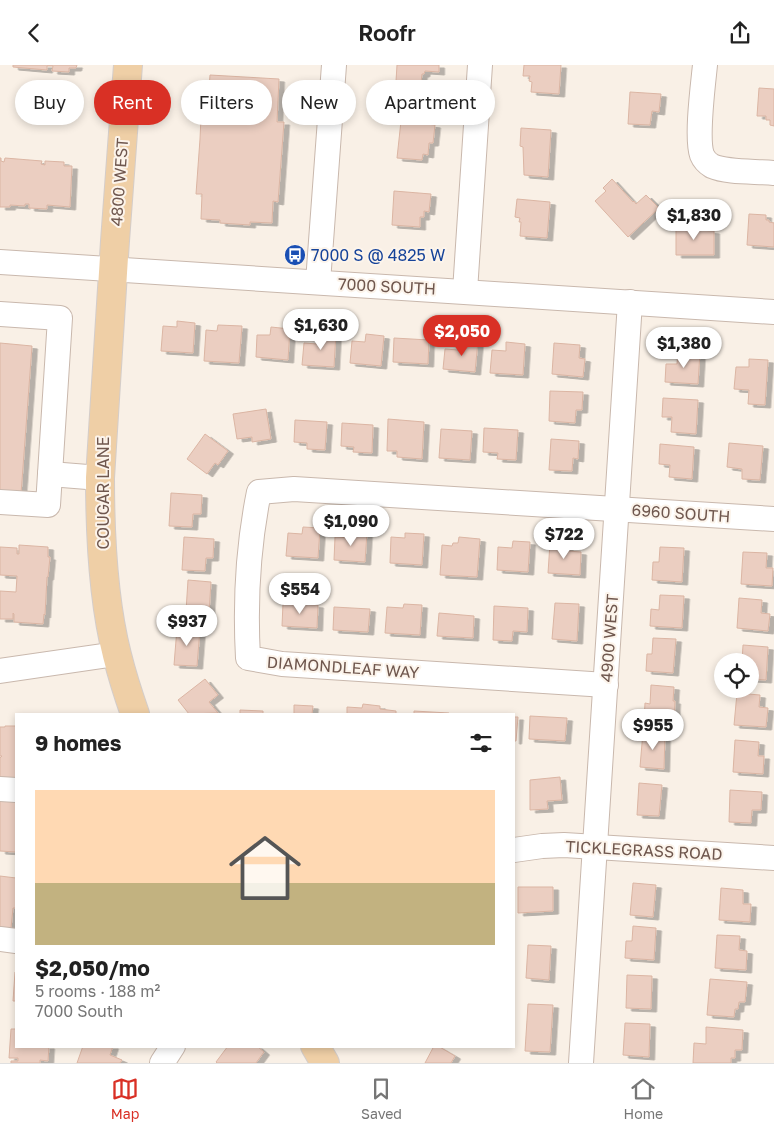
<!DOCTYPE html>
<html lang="en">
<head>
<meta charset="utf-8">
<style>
  :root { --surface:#fff; --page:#f6f6f6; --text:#222; --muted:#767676; --line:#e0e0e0; --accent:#d93025 }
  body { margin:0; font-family:"Golos Text",sans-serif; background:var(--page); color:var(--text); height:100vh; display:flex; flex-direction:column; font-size:19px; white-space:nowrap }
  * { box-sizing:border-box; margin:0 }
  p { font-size:16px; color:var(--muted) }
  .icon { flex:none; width:28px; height:28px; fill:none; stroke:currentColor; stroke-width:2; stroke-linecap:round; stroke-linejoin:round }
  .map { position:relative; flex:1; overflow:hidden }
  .details { position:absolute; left:15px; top:648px; width:500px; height:335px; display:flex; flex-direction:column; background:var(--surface); border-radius:0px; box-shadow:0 2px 8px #0003 }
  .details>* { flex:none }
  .banner { position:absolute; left:15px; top:15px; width:500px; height:45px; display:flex; gap:10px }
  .tools { position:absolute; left:714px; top:588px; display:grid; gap:10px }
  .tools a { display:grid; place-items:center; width:45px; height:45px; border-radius:50%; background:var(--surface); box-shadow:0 2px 8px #0003; font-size:25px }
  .price { position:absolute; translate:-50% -42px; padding:0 11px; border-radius:18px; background:#fff; color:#222; font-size:16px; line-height:32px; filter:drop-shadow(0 1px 2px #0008) }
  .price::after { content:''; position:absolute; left:50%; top:30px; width:15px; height:11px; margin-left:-8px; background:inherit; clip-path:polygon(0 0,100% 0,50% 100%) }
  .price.on { background:var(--accent); color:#fff }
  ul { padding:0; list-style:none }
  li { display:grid; align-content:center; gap:10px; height:265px; padding:0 20px }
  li+li { border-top:1px solid var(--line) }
  li span { display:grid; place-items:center; height:155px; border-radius:0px; color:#555 }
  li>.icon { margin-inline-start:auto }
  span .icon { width:90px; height:90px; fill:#fffc; stroke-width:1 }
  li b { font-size:21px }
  h2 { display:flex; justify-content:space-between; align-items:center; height:60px; padding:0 20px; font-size:21px }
  .chip { padding:0 18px; border-radius:22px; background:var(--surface); box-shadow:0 2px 8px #0003; font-size:18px; line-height:45px }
  .chip.on { background:var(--accent); color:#fff }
  header { display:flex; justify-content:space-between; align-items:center; height:65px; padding:0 20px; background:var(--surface); font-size:22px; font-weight:600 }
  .dock { display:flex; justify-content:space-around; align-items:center; height:70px; border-top:1px solid var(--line); background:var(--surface); font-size:14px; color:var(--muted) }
  .dock a { display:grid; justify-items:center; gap:2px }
  .dock .on { color:var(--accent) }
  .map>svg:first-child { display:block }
  .building { fill:#ebcec1; stroke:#dbb5a3; filter:url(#shadow) }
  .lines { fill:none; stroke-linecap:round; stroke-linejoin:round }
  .minor-casing { stroke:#c9b8ad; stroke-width:26 }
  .major-casing { stroke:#d4cdca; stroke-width:30 }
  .minor { stroke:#fff; stroke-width:24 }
  .major { stroke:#efcfa6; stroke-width:28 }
  .labels { text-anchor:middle; stroke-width:4; stroke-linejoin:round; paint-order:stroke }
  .street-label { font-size:16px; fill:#6f574e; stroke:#fcf4eb }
  .transit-label { font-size:16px; fill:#164399; stroke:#fcf4eb; text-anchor:start }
</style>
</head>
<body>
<header><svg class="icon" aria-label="back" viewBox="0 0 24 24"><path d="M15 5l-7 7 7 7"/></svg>Roofr<svg class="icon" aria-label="share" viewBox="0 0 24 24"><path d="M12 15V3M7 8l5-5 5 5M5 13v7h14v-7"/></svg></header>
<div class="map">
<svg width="774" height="998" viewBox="0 0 774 998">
  <defs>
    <filter id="shadow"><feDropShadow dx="5.5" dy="3" stdDeviation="0" flood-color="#0004"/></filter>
  </defs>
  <rect width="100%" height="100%" fill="#f9f0e6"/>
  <g class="building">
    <path d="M13 0H77L76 3H69V7L52 6 53 1H47V5L13 2Z"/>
    <path d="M397 0H439V7L425 6 424 9H422L421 17 396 16Z"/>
    <path d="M524 0H561L559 29 531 27 532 17 529 16 530 11H523Z"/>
    <path d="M210 10 279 14 277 57H284L278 137 273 136 272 158 250 157V160L220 158V155L201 154 202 129H196L200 74 201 52H207Z"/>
    <path d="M759 23 774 24V61L770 60V55H766V51H757Z"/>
    <path d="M630 27 661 29 659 47 652 46 650 60 628 59Z"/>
    <path d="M401 56 435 60 433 78H429L428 90 423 89 422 95 397 93Z"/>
    <path d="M521 63 551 65 548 112 524 110 523 82 520 81Z"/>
    <path d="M0 93H1V96L4 97 5 93 42 96 41 99 45 100V96L64 97V101H72L70 142 47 140V144L29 143V139H25V141L10 140V142H0Z"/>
    <path d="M612 114 633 137 634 136 636 139 646 130 659 143 628 172 595 136 606 126 603 123Z"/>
    <path d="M394 126 431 129 429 147 424 146V152H420V162L392 160Z"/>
    <path d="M517 134 550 137 547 173 520 171 521 157H519L520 153 515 152Z"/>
    <path d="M749 149 766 150V155H769V157L774 158V182L747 180Z"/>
    <path d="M676 158H695V163H699V165L714 166V190H676Z"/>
    <path d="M177 256 195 258 193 288 161 286 163 261 177 262Z"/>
    <path d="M218 260 242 261 239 298 204 296 206 265 217 266Z"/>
    <path d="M271 262 290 264 288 295 256 292 257 270H270Z"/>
    <path d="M318 266 336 267 334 302 302 300 304 278 317 279Z"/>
    <path d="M366 269 384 271 381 301 350 298 352 276 365 277Z"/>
    <path d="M394 273 429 275 428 299 393 297Z"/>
    <path d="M459 274 478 276 475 307 443 304 445 284 458 285Z"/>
    <path d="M506 277 525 279 523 310 490 308 492 285 506 286Z"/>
    <path d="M0 278 32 281 21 429 0 428Z"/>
    <path d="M554 278 580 280 579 293 585 294 583 312 552 309Z"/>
    <path d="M678 286 700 287 698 319 665 317 666 299H677Z"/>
    <path d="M749 294 768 295 765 340 748 339 749 325 734 324 736 302H749Z"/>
    <path d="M550 326 583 327 582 345H576L575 358 549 356Z"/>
    <path d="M663 333 698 335 696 369 671 367 672 352H662Z"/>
    <path d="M266 344 271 374 252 377V372L237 374 233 349Z"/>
    <path d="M388 354 424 357 422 394 397 392V386H387Z"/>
    <path d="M295 355 327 357 325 385 307 384V378L294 377Z"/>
    <path d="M342 358 373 360 372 388 353 387 354 382 341 381Z"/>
    <path d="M484 363 518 365 516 395 497 394 498 388 483 387Z"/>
    <path d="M441 364 472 366 470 395 439 393Z"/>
    <path d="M205 369 228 386 218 400 215 398 207 409 187 394Z"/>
    <path d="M551 374 579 376 578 394 573 393 572 406 549 405Z"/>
    <path d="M729 378 763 381 760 415 742 414V404L727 402Z"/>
    <path d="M660 379 694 382 692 414 669 412 670 400 659 399Z"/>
    <path d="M171 428 202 430 201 449H193L192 462 169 461Z"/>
    <path d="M303 462 320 463 318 493 286 491 288 468 302 469Z"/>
    <path d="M350 466 367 467 365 497 334 495 335 472 350 473Z"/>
    <path d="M405 468 424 469 422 500 390 498 391 472 405 473Z"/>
    <path d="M184 472 214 474 213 493H206L205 506 182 505Z"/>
    <path d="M459 472 480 474 477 512 440 510 442 480 452 481 453 478H458Z"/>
    <path d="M513 476 530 477 528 507 497 505 498 482 512 483Z"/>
    <path d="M550 478 568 479 567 486 581 487 580 510 548 508Z"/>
    <path d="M19 480 48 482V492H50L48 512H47L45 550 44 549 43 559 14 557V549L13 548V554H0V526L16 527 17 511 0 510V482L17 483V489H19Z"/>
    <path d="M660 482 684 483 682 517 652 515 653 497H659Z"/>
    <path d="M743 487 767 488 766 503H773L772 521 741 519Z"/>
    <path d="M188 515 211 517 209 548 186 546Z"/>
    <path d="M660 530 684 531 682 563 650 561 651 544 659 545Z"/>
    <path d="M739 533 762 535 761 548 770 549 768 566 737 563Z"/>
    <path d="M283 538 318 540 317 563 282 561Z"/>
    <path d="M555 538 579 539 577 576 552 574Z"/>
    <path d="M404 539 422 540 420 570 385 568 387 542 403 543Z"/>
    <path d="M494 541 528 543 527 567 513 566 512 576 493 575Z"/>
    <path d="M334 542 370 544 368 567 333 565Z"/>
    <path d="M439 548 474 551 473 573 437 571Z"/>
    <path d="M177 563 200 564 197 601 174 600Z"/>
    <path d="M653 573 676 574 673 608 646 606 647 589H652Z"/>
    <path d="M743 580 768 582 766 615 750 614V596H742Z"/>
    <path d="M205 614 218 630 209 637 218 648 189 649 178 635Z"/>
    <path d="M651 620 674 622 673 636H675L674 659 644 656 645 638 650 639Z"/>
    <path d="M737 628 760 630 759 642 768 643 766 662 734 660Z"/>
    <path d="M363 639 380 641V644L396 646V649H347V642L362 643Z"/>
    <path d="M294 640 313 641 312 649H294Z"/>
    <path d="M240 645 263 646V649H240Z"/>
    <path d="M414 646 449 648V649H414Z"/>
    <path d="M530 651 567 653 565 676 529 674Z"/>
    <path d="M514 652H518L516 676H514Z"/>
    <path d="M5 661H16V713L0 712V693L2 691H0V662H5Z"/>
    <path d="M643 667 665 669 664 704 640 702Z"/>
    <path d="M735 675 759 677 758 691H764L763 709 733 707Z"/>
    <path d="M560 712 562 735 547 736 548 744 530 745V715Z"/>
    <path d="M639 718 662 720 659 751 637 750Z"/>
    <path d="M730 725 762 727 761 745H752L751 758 729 757Z"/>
    <path d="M0 734 16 735V787L0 786Z"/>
    <path d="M0 811 16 813V843H13L11 863H0Z"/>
    <path d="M633 818 656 820 653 852 630 850Z"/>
    <path d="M518 822H553V846L518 848Z"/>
    <path d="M721 823 743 825V839H751L750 857 719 855Z"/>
    <path d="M633 861 656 863 654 895 625 893 626 876H632Z"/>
    <path d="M717 870 740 871 739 885 747 886 746 905 715 903Z"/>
    <path d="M528 880 551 881 549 915 526 913Z"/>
    <path d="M15 907H16V936H13Z"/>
    <path d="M627 910 652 911 651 944 626 943Z"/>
    <path d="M710 914 747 917 745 937H739L738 944H735L734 952 707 950Z"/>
    <path d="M528 939 553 940 550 987 525 986Z"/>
    <path d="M625 958 650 959 649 992 623 990Z"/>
    <path d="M706 962 743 965 742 985H735V993H731V998H693L694 978 706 979Z"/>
    <path d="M11 964H16V981H49L48 996 40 995V998H11V996H18V993H9Z"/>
    <path d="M83 981H113L110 990 122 995 120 998H77Z"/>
    <path d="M228 981H257L264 987 256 998H217L216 997Z"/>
    <path d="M434 981H438L455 991 451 998H425Z"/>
  </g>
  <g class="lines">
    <g class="minor-casing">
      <g id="minor">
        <path d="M705 0C703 20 696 73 702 90 704 95 707 98 712 101 728 108 756 106 774 108"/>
        <path d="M0 197 774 247"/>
        <path d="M318 217 334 0"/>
        <path d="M465 226 480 0"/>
        <path d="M0 249 60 253 48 440 0 437"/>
        <path d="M50 409 100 413"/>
        <path d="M0 606 116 589"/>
        <path d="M606 620 282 599 248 593C245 538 248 481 259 427L294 424 774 454"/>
        <path d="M0 724 16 725"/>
        <path d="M514 785 542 781 564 780 774 793"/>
        <path d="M0 874 16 876"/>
        <path d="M162 998 173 981"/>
        <path d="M581 998 630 237"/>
      </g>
    </g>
    <g class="major-casing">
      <g id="major">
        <path d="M128 0 115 176 100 413C100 469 103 535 117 590 122 610 128 629 135 649"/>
        <path d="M315 981 325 998"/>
      </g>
    </g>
    <use href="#minor" class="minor"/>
    <use href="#major" class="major"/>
  </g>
  <defs>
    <g id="bus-disc" transform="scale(1.125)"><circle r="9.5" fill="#1a4fb4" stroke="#fcf4eb"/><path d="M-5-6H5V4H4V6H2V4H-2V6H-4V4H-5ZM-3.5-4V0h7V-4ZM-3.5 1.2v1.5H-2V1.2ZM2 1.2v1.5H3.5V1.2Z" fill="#fff"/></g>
  </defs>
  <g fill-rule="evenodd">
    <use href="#bus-disc" x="295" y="190"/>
  </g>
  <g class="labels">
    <g class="street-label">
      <text transform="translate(119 117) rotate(-86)" y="6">4800 WEST</text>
      <text transform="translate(387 221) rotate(3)" y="6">7000 SOUTH</text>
      <text transform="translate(103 428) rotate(-90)" y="6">COUGAR LANE</text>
      <text transform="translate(681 448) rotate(4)" y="6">6960 SOUTH</text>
      <text transform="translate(609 573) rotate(-86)" y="6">4900 WEST</text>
      <text transform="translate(343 602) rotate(4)" y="6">DIAMONDLEAF WAY</text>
      <text transform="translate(644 785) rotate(3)" y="6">TICKLEGRASS ROAD</text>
    </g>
    <g class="transit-label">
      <text x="311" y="196">7000 S @ 4825 W</text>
    </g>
  </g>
</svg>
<div class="tools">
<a><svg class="icon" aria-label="locate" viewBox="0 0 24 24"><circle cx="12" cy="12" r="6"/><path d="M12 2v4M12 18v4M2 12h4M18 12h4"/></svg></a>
</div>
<b class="price" style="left:694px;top:176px">$1,830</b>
<b class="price" style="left:321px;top:286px">$1,630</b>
<b class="price on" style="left:462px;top:292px">$2,050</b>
<b class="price" style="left:684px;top:304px">$1,380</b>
<b class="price" style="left:351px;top:482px">$1,090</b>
<b class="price" style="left:564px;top:495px">$722</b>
<b class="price" style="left:300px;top:550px">$554</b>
<b class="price" style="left:187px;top:582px">$937</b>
<b class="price" style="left:653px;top:686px">$955</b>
<div class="banner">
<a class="chip">Buy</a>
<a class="chip on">Rent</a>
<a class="chip">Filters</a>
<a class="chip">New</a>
<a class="chip">Apartment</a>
</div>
<section class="details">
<h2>9 homes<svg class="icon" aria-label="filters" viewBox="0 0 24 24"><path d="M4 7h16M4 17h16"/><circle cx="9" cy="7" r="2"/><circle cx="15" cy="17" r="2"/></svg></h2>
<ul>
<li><span style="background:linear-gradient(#ffd9b3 60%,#c2b280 0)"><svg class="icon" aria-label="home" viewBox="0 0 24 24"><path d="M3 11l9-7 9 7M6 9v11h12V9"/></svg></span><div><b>$2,050/mo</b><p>5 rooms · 188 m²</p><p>7000 South</p></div></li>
</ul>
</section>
</div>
<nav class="dock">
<a class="on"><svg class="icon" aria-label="map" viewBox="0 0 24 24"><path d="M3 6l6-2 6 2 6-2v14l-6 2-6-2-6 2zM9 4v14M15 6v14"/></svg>Map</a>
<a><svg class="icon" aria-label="saved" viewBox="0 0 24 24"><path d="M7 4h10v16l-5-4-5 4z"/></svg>Saved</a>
<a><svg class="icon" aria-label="home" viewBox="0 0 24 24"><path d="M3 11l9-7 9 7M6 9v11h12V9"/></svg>Home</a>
</nav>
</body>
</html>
